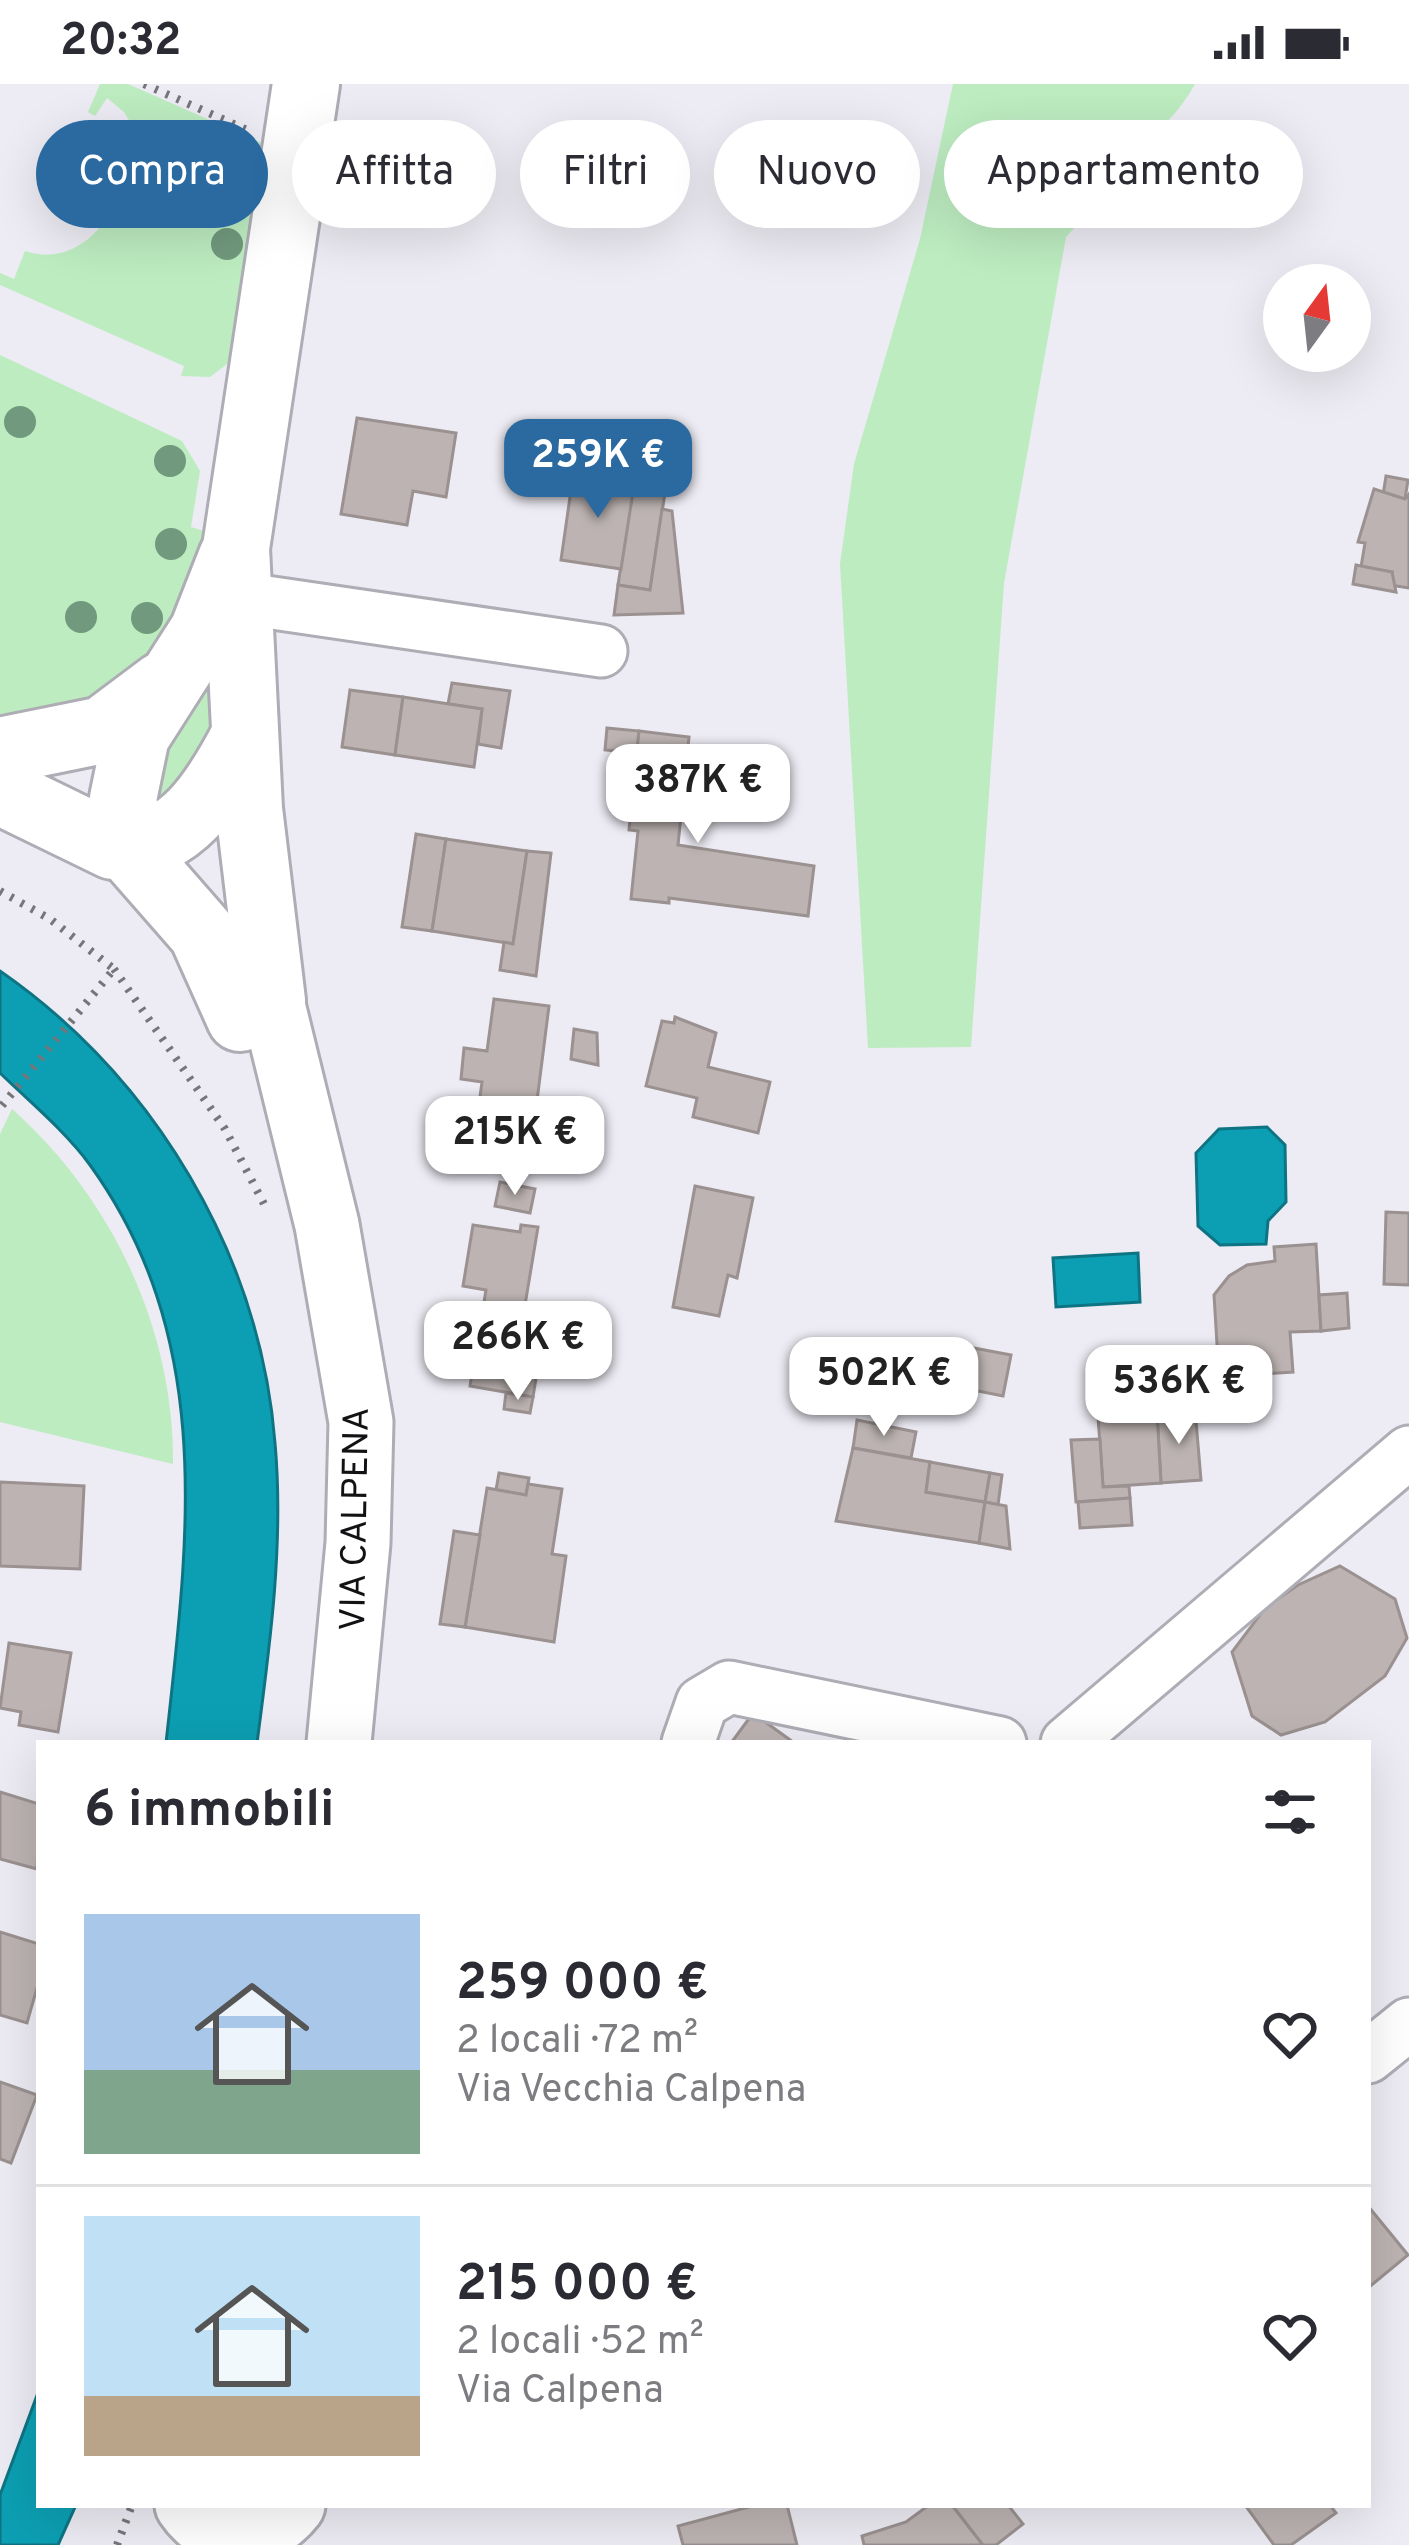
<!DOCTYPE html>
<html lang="it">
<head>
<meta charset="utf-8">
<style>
  :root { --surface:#fff; --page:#f7f7f7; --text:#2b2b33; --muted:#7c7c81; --line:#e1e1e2; --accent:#2a6aa0 }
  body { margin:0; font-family:Overpass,sans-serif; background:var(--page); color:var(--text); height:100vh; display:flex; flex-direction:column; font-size:45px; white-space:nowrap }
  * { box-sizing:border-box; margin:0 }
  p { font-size:39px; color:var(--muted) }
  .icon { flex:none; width:66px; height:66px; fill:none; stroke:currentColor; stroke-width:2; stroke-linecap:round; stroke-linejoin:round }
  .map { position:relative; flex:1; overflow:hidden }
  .details { position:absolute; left:36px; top:1656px; width:1335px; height:768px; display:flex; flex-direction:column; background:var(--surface); border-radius:0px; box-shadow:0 12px 48px #0002 }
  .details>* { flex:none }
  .banner { position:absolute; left:36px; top:36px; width:1338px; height:108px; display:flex; gap:24px }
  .needle { width:78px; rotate:15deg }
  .fabs { position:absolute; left:1263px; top:180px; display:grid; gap:24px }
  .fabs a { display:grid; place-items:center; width:108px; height:108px; border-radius:50%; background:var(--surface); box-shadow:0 12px 48px #0002; font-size:60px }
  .price { position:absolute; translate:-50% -102px; padding:0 27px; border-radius:24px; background:#fff; color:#222; font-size:39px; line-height:78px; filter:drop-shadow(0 3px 6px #0008) }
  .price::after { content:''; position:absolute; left:50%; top:72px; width:36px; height:27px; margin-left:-18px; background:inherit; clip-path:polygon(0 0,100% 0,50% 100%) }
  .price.active { background:var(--accent); color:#fff }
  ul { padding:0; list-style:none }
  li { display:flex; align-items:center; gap:36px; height:300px; padding:0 48px }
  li+li { border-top:3px solid var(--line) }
  li span { display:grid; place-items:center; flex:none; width:336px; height:240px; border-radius:0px; color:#555 }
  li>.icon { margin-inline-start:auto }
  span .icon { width:144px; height:144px; fill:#fffc; stroke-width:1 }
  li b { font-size:51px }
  h2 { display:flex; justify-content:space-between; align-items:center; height:144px; padding:0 48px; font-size:51px }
  .pill { padding:0 42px; border-radius:54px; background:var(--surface); box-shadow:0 12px 48px #0002; font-size:42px; line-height:108px }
  .pill.active { background:var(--accent); color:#fff }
  .status { display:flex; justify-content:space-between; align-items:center; height:84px; padding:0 60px; background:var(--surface); direction:ltr }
  .status svg { height:33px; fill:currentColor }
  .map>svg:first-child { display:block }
  .green { fill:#bdecc0 }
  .water { fill:#0c9fb3; stroke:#0e7483; stroke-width:3 }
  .building { fill:#bcb3b2; stroke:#9a9190; stroke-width:3 }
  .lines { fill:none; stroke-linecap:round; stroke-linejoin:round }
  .minor-casing { stroke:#aeacb4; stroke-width:57 }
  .tertiary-casing { stroke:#aeacb4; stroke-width:69 }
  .secondary-casing { stroke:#aeacb4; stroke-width:72 }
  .path { stroke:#76757a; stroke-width:8; stroke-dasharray:3 9; stroke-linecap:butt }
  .minor { stroke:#fff; stroke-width:51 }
  .tertiary { stroke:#fff; stroke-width:63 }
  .secondary { stroke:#fff; stroke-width:66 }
  .tree { fill:#71997d }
  .labels { text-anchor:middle; stroke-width:12; stroke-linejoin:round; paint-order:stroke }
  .street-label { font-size:36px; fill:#121114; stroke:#fff }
</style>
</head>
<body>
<div class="status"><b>20:32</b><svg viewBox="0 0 49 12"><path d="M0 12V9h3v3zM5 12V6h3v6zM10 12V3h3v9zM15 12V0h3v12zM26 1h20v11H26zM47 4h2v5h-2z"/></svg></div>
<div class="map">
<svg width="1409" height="2461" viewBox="0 0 1409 2461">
  <rect width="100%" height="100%" fill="#edebf3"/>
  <g class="green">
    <path d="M100 0H128L273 64 231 277 210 293 181 292 184 282 0 201V189L14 195 25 167C86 188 137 114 117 59L137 49 124 28 107 14 95 32 88 28Z"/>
    <path d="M953 0H1195C1164 56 1123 69 1066 91L1076 142 1066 153 1004 499 971 963 868 964 840 480 854 380 920 155Z"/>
    <path d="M0 271 182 357 200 387 191 443 204 447C206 475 159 582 137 597 109 618 35 639 0 654Z"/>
    <path d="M217 594 223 639 158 730 144 702 196 601Z"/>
    <path d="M12 1025C112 1114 174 1245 173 1380L0 1338V1050Z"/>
  </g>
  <g class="water">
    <path d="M0 887C154 994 260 1170 275 1359 284 1458 270 1561 257 1659H166C188 1458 217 1257 90 1081 66 1048 30 1018 0 989Z"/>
    <path d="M1267 1043 1285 1061 1286 1118 1268 1137 1266 1160 1220 1161 1198 1142 1196 1069 1219 1045Z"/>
    <path d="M1138 1169 1140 1218 1056 1223 1053 1174Z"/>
    <path d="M39 2306V2421H76L58 2461H0V2411Z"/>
  </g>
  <g class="building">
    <path d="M357 334 456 349 446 413 413 407 407 441 341 430Z"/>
    <path d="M637 378 669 383 650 506 618 501Z"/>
    <path d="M611 391 635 395 621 485 561 476 572 399Z"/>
    <path d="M1386 392 1408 396 1405 415 1383 411Z"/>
    <path d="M1374 405 1405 415 1409 410V504L1390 501 1392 488 1361 483 1365 459 1358 458Z"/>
    <path d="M662 425 672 427 683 529 614 531 618 501 650 506Z"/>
    <path d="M1356 481 1392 488 1396 508 1353 500Z"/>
    <path d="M452 599 510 607 501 664 478 660 482 625 448 620Z"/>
    <path d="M350 606 403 613 395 671 342 663Z"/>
    <path d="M403 613 482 625 474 683 395 671Z"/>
    <path d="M607 644 639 647 637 669 605 666Z"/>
    <path d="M639 647 689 653 678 761 814 782 808 832 669 814V819L631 815 638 747 629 746Z"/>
    <path d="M416 750 446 755 432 847 402 843Z"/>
    <path d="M446 755 527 767 513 860 432 847Z"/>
    <path d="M527 767 551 769 536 892 500 886 504 858 513 860Z"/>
    <path d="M494 915 549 922 531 1064 474 1057 482 998 461 995 464 964 487 967Z"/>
    <path d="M675 933 716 949 708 983 770 998 758 1049 693 1033 697 1014 646 1002 662 937 674 939Z"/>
    <path d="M574 945 597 949 598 981 571 975Z"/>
    <path d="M500 1098 535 1105 530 1129 495 1122Z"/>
    <path d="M695 1102 753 1114 737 1194 728 1191 719 1232 673 1223Z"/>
    <path d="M1386 1128 1409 1129V1201L1384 1200Z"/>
    <path d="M473 1141 520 1148 521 1141 538 1143 525 1221 547 1225 537 1288 474 1278 486 1206 463 1202Z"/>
    <path d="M1316 1160 1321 1247 1290 1248 1293 1288 1219 1293 1214 1211 1229 1192 1247 1181 1275 1177 1274 1163Z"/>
    <path d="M1347 1209 1349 1244 1321 1247 1319 1211Z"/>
    <path d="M926 1255 1011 1271 1003 1312 918 1295Z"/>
    <path d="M474 1278 537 1288 533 1313 470 1302Z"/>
    <path d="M506 1309 533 1313 530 1329 504 1325Z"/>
    <path d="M1195 1325 1201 1396 1161 1399 1157 1329Z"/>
    <path d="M1157 1329 1161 1399 1103 1403 1098 1333Z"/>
    <path d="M857 1336 916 1348 911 1374 853 1364Z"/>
    <path d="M1100 1355 1103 1403 1129 1402 1130 1414 1076 1418 1071 1356Z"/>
    <path d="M853 1364 930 1378 926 1408 985 1418 979 1459 836 1437Z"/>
    <path d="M930 1378 990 1389 985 1418 926 1408Z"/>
    <path d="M499 1389 529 1394 526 1411 496 1406Z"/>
    <path d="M990 1389 1002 1391 998 1421 985 1418Z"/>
    <path d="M0 1398 84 1402 80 1485 0 1482Z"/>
    <path d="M528 1400 562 1405 552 1470 566 1472 554 1558 465 1543 487 1404 526 1411Z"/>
    <path d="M1130 1414 1132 1441 1080 1444 1078 1418Z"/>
    <path d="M985 1418 1006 1422 1010 1465 979 1459Z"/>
    <path d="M454 1447 480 1451 465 1543 440 1540Z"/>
    <path d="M1340 1482 1395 1515 1407 1554 1385 1592 1325 1638 1281 1651 1252 1632 1232 1568 1265 1524 1298 1501Z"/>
    <path d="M9 1559 71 1569 58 1648 19 1641 21 1628 0 1624Z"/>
    <path d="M753 1629 793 1658 792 1659H731Z"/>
    <path d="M0 1708 39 1720 37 1785 0 1775Z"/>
    <path d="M0 1848 39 1860V1897L27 1939 0 1931Z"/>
    <path d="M0 1998 37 2011 11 2079 0 2075Z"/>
    <path d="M1368 2122 1408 2171 1368 2204Z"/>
    <path d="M756 2421H787L797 2461H683L678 2442Z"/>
    <path d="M929 2421H952L983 2461H864L862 2452 906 2438Z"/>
    <path d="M952 2421H1008L1023 2440 996 2461H983Z"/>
    <path d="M1245 2421H1330L1336 2429 1291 2461H1274Z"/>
  </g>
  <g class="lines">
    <g class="minor-casing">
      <g id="minor">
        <path d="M239 514 601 567"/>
        <path d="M688 1659 702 1619 729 1603 1000 1659"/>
        <path d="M1067 1659 1409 1368"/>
        <path d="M1368 1973 1409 1940"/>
      </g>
    </g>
    <g class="tertiary-casing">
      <g id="tertiary">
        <path d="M248 872 272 917 327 1141 361 1338 358 1459 339 1659"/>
        <path d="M187 2421C214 2461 265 2457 293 2421"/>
      </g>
    </g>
    <g class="secondary-casing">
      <g id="secondary">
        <path d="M232 473 203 547 136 652 123 715 132 769 202 849 240 934"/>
        <path d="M0 667 103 646 163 601"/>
        <path d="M0 707 113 762C180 769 218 703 245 651"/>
        <path d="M272 917 249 725 236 464 306 0"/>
      </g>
    </g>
    <g class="path">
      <path d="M144 0 247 46"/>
      <path d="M0 807 50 835 114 885 0 1024"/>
      <path d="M114 885 225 1045 264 1120"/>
      <path d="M117 2461 132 2421"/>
    </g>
    <use href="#minor" class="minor"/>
    <use href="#tertiary" class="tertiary"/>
    <use href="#secondary" class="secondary"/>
  </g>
  <g class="tree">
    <circle cx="227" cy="160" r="16"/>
    <circle cx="20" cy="338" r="16"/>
    <circle cx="170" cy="377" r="16"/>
    <circle cx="171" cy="460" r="16"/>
    <circle cx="81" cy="533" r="16"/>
    <circle cx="147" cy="534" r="16"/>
  </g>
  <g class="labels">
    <g class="street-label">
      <text transform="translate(353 1435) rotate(-89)" y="13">VIA CALPENA</text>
    </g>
  </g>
</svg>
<div class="fabs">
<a><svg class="needle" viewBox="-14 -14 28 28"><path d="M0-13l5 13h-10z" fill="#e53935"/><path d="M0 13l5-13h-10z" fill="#7c7c81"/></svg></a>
</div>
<b class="price active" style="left:598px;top:437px">259K €</b>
<b class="price" style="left:698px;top:762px">387K €</b>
<b class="price" style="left:515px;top:1114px">215K €</b>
<b class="price" style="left:518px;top:1319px">266K €</b>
<b class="price" style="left:884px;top:1355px">502K €</b>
<b class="price" style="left:1179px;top:1363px">536K €</b>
<div class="banner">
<a class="pill active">Compra</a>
<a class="pill">Affitta</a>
<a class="pill">Filtri</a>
<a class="pill">Nuovo</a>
<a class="pill">Appartamento</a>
</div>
<section class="details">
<h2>6 immobili<svg class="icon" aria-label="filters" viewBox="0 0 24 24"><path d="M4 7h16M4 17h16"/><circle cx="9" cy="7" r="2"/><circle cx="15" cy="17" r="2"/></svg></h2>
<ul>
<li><span style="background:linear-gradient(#a9c7e8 65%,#7fa58c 0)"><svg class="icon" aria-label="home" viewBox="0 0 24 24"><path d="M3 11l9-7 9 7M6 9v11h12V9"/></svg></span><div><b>259 000 €</b><p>2 locali · 72 m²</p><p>Via Vecchia Calpena</p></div><svg class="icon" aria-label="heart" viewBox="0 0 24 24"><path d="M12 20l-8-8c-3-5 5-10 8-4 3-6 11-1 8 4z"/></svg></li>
<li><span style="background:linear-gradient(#bfe0f5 75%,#b9a48a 0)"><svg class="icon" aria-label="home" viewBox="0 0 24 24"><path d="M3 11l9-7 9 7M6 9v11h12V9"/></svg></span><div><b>215 000 €</b><p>2 locali · 52 m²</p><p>Via Calpena</p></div><svg class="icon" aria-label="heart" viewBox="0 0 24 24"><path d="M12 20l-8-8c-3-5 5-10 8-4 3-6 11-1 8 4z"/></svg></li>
</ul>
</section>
</div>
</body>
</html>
